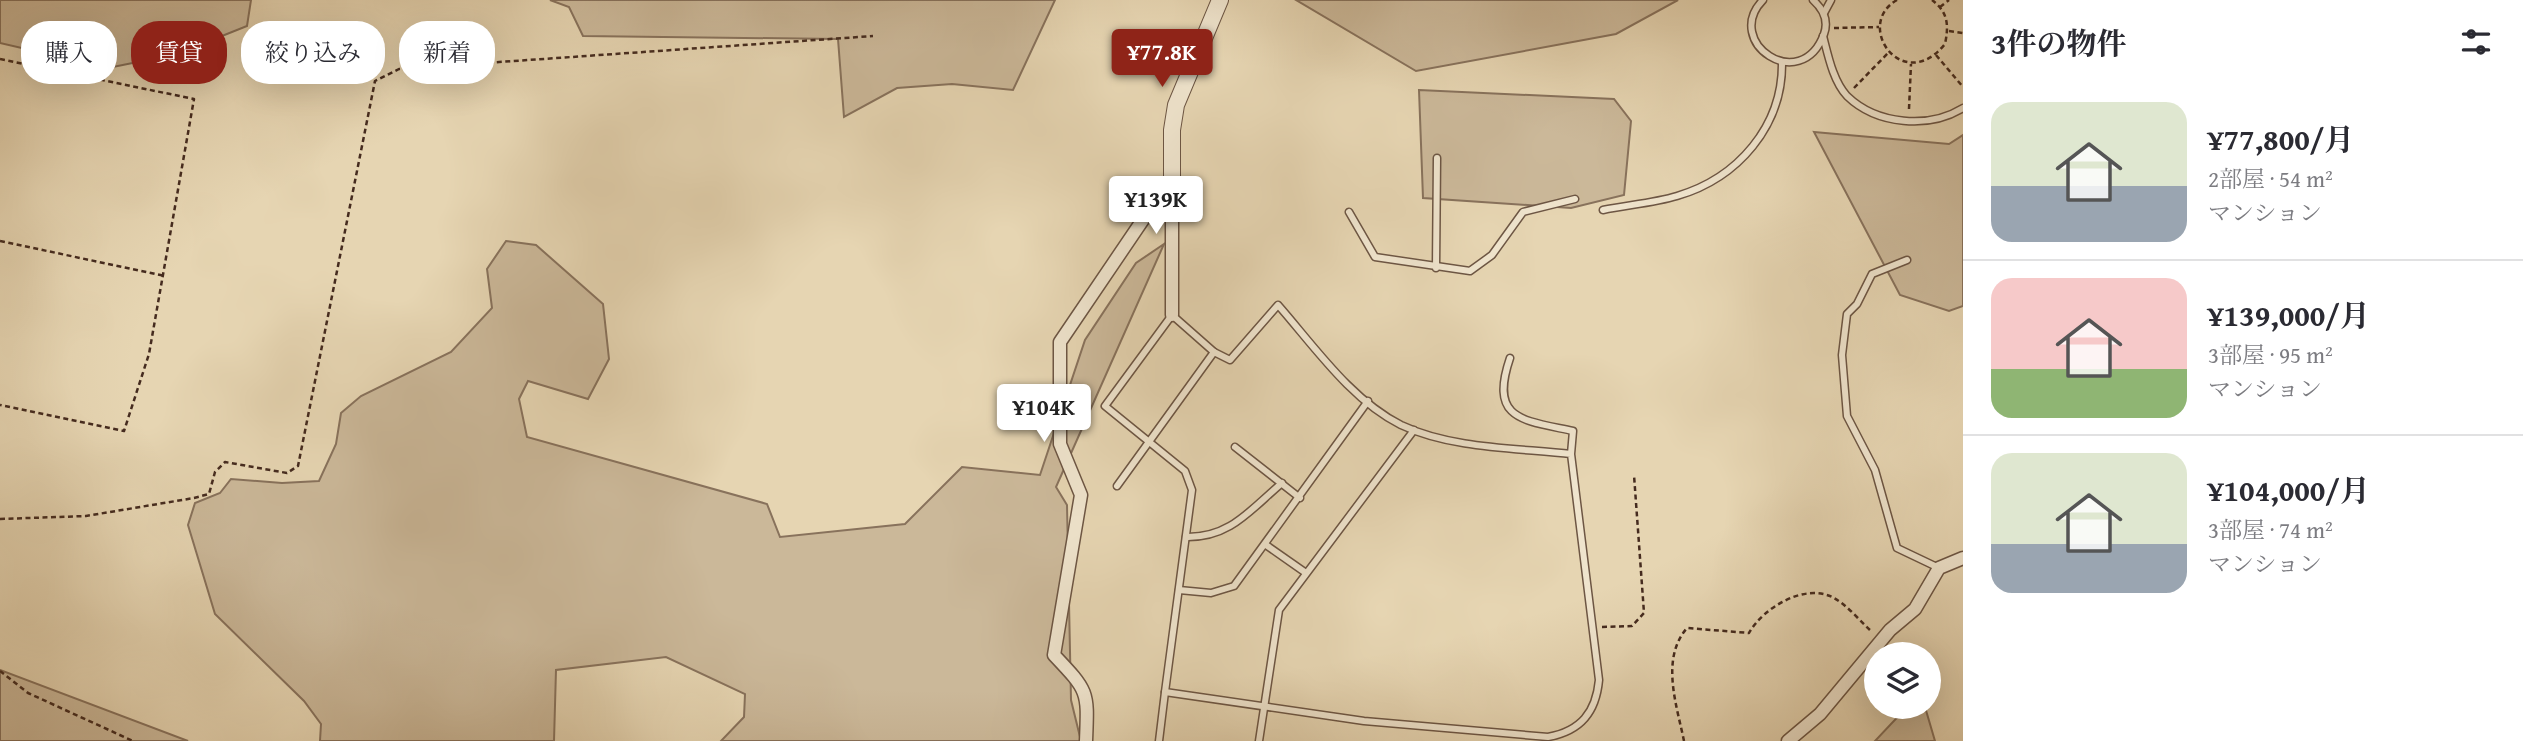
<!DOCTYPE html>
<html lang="ja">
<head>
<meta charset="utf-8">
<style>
  :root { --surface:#fff; --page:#f7f7f7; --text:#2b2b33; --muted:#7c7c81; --line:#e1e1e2; --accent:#8f2418 }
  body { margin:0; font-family:"Gentium Book Plus","Noto Serif JP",serif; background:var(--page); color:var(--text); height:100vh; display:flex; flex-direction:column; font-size:26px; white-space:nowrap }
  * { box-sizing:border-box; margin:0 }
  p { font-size:23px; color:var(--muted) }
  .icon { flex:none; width:38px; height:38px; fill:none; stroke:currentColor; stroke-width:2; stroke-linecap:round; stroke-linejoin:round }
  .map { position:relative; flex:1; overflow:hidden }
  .details { display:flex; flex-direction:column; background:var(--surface); width:560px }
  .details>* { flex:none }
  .hud { position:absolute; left:21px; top:21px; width:665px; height:63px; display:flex; gap:14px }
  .tools { position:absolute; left:1864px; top:642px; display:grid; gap:14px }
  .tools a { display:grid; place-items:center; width:77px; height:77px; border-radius:50%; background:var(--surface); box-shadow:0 7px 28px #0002; font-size:35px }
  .price { position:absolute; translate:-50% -60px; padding:0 16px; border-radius:7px; background:#fff; color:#222; font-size:23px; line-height:46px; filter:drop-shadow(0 2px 4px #0008) }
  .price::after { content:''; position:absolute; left:50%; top:42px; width:21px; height:16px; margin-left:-10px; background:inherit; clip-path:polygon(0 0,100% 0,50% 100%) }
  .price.current { background:var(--accent); color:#fff }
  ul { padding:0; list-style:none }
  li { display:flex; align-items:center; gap:21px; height:175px; padding:0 28px }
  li+li { border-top:2px solid var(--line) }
  li span { display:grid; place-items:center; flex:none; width:196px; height:140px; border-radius:21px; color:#555 }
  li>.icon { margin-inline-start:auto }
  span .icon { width:84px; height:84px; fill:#fffc; stroke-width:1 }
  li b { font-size:30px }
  h2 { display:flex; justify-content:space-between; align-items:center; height:84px; padding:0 28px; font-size:30px }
  .tag { padding:0 24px; border-radius:28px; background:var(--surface); box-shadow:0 7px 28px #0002; font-size:24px; line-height:63px }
  .tag.current { background:var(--accent); color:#fff }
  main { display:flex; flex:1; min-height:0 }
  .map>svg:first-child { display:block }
  .green { fill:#cbb899; stroke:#88725c; stroke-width:2 }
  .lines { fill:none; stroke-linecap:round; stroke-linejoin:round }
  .service-casing { stroke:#6d5644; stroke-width:9 }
  .minor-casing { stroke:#6d5644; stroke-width:15 }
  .tertiary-casing { stroke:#6d5644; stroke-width:18 }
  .path { stroke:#452b1f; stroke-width:2.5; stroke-dasharray:5 3.5; stroke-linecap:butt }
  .service { stroke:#efe4cd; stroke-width:6 }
  .minor { stroke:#efe4cd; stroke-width:12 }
  .tertiary { stroke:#efe4cd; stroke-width:16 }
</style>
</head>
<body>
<main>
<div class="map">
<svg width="1963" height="741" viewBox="0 0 1963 741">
  <rect width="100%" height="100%" fill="#e6d5b2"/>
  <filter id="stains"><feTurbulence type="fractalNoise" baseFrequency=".00286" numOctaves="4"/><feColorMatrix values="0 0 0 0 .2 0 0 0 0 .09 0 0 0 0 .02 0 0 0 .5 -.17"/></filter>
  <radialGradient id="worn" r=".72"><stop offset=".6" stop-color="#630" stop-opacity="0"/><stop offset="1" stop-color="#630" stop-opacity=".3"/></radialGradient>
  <g class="green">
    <path d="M0 0H251L247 26 177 54 108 68 0 43Z"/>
    <path d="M550 0H1055L1013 90 952 84 897 88 844 117 838 39 583 36 569 7Z"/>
    <path d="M1296 0H1678L1616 34 1416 71Z"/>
    <path d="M1419 90 1614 99 1631 121 1624 195 1571 208 1423 198Z"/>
    <path d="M1814 132 1949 144 1963 135V306L1949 311 1900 295Z"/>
    <path d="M506 241 536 245 603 304 609 359 588 399 528 381 519 399 527 437 767 504 780 537 905 524 962 467 1040 475 1085 340 1136 263 1164 244 1056 487 1067 505 1071 700 1081 741H721L744 717 745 694 666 657 556 670 554 741H320L321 724 304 701 215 614 188 525 195 503 220 493 231 479 282 483 319 481 336 444 341 413 361 396 451 352 492 308 487 269Z"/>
    <path d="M0 670 188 741H0Z"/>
    <path d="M1907 707H1925L1935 741H1875Z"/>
  </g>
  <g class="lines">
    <g class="service-casing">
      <g id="service">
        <path d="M1763 0C1722 42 1801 96 1824 34 1829 20 1823 9 1813 0"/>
        <path d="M1824 13 1831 0"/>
        <path d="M1823 36C1828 55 1833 81 1847 96 1877 125 1929 129 1963 108"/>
        <path d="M1603 210C1627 205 1654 203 1677 196 1738 178 1783 126 1782 62"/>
        <path d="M1349 212 1375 257 1470 271 1492 255 1523 212 1575 199"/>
        <path d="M1907 260 1872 274 1857 304 1847 314 1842 355 1847 416 1875 470 1897 548 1939 568"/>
        <path d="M1436 268 1437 158"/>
        <path d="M1510 358C1489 420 1522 420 1573 431L1571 454 1599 680C1596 712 1581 731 1548 737L1364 721 1165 692 1192 490 1185 471 1105 406 1172 315 1214 352 1230 360 1278 305C1314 346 1351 400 1401 425 1452 449 1517 448 1571 454"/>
        <path d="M1235 447 1300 498"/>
        <path d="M1117 486 1214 352"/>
        <path d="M1186 537C1230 538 1250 510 1282 483"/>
        <path d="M1266 545 1306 573"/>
        <path d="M1179 590 1211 593 1234 586 1368 401"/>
        <path d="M1159 741 1165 692"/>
        <path d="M1259 741 1279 610 1414 430"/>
      </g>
    </g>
    <g class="minor-casing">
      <g id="minor">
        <path d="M1086 741C1088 691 1089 692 1054 655L1081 495 1060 444V342L1159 196 1172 192V315"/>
        <path d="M1788 741 1820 714 1890 630 1915 609 1939 568 1963 558"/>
      </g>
    </g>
    <g class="tertiary-casing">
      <path id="tertiary" d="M1172 192V130L1176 105 1220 0"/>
    </g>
    <g class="path">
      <path d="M1897 0C1853 25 1903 96 1945 44 1949 25 1948 12 1932 0"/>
      <path d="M1940 7 1949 0"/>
      <path d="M1834 28 1879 27"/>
      <path d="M1949 31 1963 33"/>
      <path d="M1936 55 1963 87"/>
      <path d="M0 59 194 99 149 354 124 431 0 405"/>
      <path d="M1854 88 1888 53"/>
      <path d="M1909 109 1911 64"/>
      <path d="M0 241 165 276"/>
      <path d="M0 519 86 516 194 498 209 494 215 472 225 462 287 473 298 466 375 81 399 69 873 36"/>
      <path d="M1602 627 1632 626 1644 613 1634 475"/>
      <path d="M0 671 28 693 133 741"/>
      <path d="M1684 741C1677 706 1660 659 1687 628L1749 633C1763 608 1805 582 1834 598 1847 605 1859 620 1871 631"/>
    </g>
    <use href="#service" class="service"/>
    <use href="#minor" class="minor"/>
    <use href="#tertiary" class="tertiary"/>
  </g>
  <rect width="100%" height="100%" filter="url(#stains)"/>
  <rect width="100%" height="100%" fill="url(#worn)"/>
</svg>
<div class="tools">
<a><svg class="icon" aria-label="layers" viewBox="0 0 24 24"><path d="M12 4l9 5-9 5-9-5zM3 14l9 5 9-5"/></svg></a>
</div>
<b class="price current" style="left:1162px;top:89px">¥77.8K</b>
<b class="price" style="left:1156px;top:236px">¥139K</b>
<b class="price" style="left:1044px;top:444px">¥104K</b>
<div class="hud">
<a class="tag">購入</a>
<a class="tag current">賃貸</a>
<a class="tag">絞り込み</a>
<a class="tag">新着</a>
</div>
</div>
<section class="details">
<h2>3件の物件<svg class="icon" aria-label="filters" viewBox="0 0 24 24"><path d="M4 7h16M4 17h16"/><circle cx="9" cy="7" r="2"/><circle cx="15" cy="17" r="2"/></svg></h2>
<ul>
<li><span style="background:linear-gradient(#dfe7d0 60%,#9aa5b1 0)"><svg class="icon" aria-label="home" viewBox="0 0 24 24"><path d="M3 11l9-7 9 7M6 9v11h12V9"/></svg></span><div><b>¥77,800/月</b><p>2部屋 · 54 m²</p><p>マンション</p></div></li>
<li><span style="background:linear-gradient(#f6c9c9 65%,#8fb573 0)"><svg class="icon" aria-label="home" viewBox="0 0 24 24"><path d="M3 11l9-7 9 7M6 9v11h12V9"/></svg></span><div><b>¥139,000/月</b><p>3部屋 · 95 m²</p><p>マンション</p></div></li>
<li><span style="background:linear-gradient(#dfe7d0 65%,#9aa5b1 0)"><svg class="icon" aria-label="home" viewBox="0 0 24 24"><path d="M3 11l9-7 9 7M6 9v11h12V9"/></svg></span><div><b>¥104,000/月</b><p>3部屋 · 74 m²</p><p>マンション</p></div></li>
</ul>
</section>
</main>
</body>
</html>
